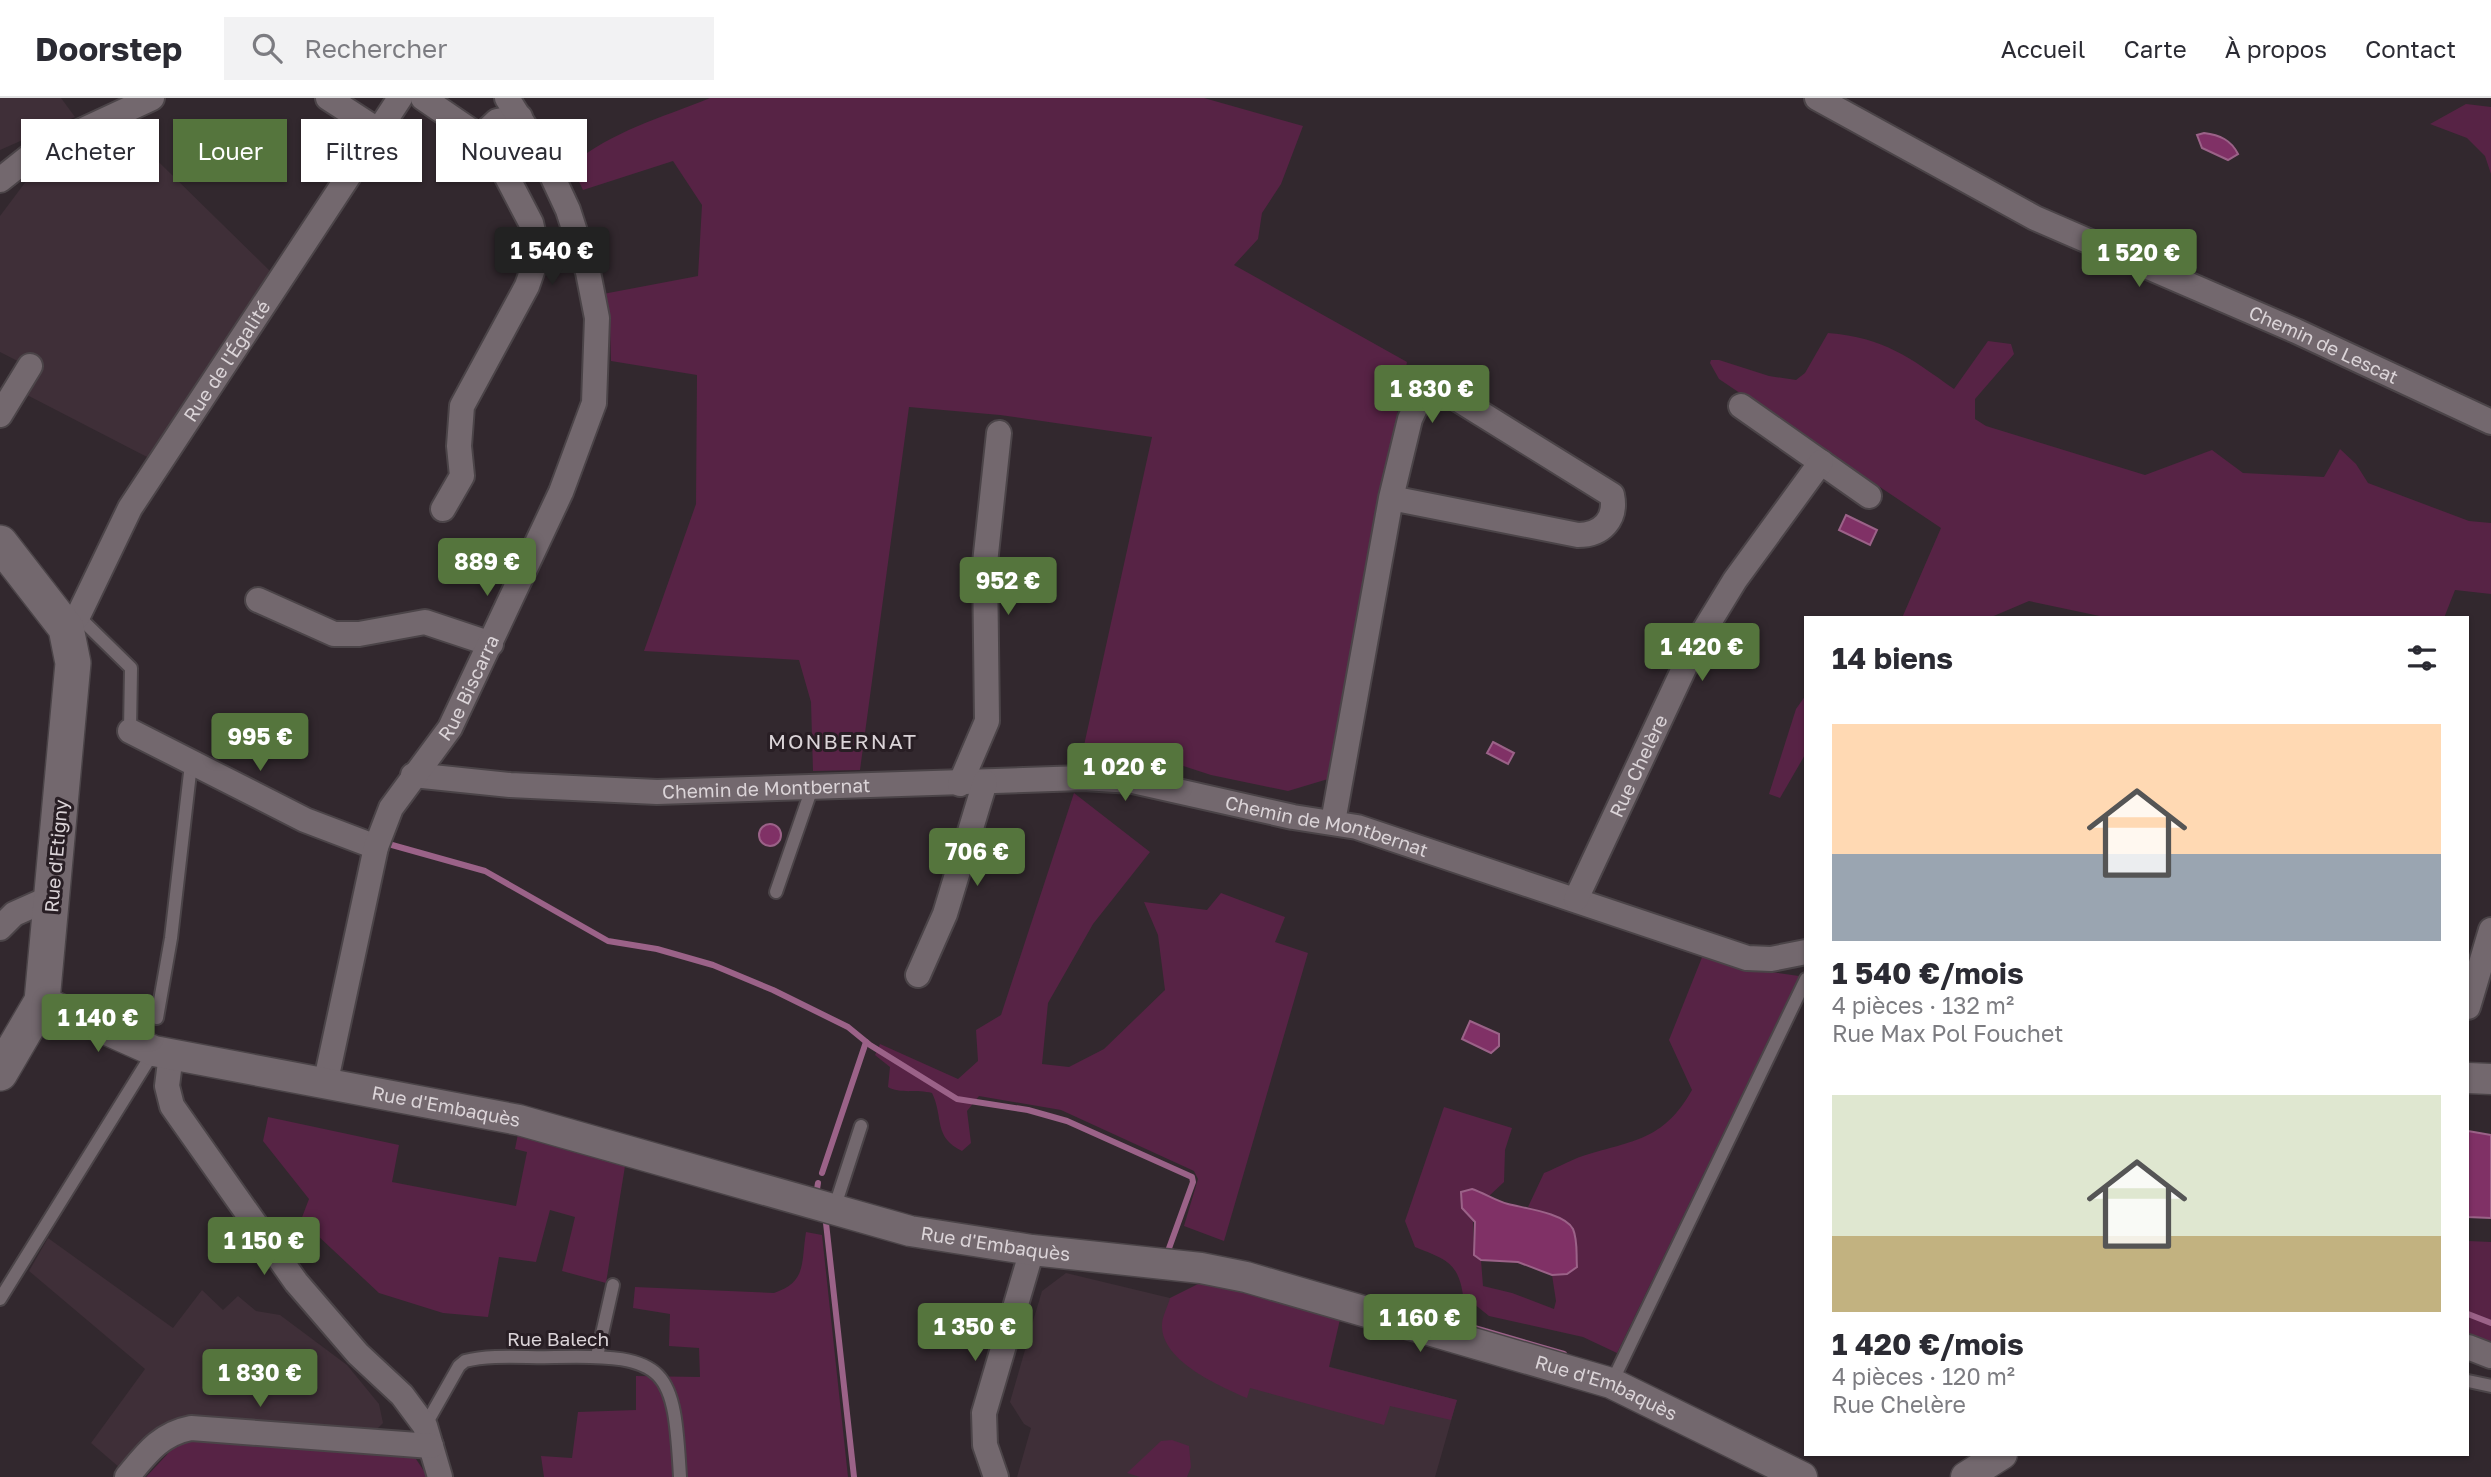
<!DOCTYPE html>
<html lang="fr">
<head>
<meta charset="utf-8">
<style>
  :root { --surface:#fff; --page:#f2f2f3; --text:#2b2b33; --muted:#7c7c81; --line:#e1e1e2; --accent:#55753d }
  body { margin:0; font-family:"Golos Text",sans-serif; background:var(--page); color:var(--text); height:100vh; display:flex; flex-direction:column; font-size:26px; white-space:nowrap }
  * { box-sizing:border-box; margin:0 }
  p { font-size:23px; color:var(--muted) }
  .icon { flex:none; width:38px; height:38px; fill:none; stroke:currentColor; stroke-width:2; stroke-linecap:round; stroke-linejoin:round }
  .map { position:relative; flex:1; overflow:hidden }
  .panel { position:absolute; left:1804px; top:518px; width:665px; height:840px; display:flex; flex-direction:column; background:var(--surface); border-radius:0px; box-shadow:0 2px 5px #0004 }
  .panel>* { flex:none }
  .guide { position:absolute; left:21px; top:21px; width:665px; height:63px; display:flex; gap:14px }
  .price { position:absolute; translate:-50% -60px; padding:0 16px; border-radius:7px; background:var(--accent); color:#fff; font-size:23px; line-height:46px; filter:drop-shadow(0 2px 4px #0008) }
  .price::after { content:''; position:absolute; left:50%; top:42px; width:21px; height:16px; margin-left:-10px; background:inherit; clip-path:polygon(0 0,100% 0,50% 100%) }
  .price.active { background:#222; color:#fff }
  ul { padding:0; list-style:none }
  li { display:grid; align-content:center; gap:14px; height:371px; padding:0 28px }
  li span { display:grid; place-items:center; height:217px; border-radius:0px; color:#555 }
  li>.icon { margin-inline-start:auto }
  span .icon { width:126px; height:126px; fill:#fffc; stroke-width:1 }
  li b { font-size:30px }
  h2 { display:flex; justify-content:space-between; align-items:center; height:84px; padding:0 28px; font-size:30px }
  .chip { padding:0 24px; border-radius:0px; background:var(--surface); box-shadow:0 2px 5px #0004; font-size:24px; line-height:63px }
  .chip.active { background:var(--accent); color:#fff }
  header { display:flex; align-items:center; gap:42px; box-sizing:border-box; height:98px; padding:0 35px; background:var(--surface); border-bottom:2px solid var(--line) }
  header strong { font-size:33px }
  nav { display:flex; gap:38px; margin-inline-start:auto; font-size:24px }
  .search { width:490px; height:63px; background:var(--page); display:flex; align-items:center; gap:18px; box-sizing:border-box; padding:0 24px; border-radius:0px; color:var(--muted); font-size:26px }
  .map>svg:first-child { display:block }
  .built { fill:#3f2f38 }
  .green { fill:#572345 }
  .water { fill:#803166; stroke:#9b6288; stroke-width:2 }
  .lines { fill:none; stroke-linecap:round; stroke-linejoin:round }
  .stream { stroke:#9b6288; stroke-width:6 }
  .service-casing { stroke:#4b4448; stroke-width:16 }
  .minor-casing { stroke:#4b4448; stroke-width:28 }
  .tertiary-casing { stroke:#4b4448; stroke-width:33 }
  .secondary-casing { stroke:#4b4448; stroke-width:38 }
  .service { stroke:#73686e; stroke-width:12 }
  .minor { stroke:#73686e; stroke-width:24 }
  .tertiary { stroke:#73686e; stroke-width:30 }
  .secondary { stroke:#73686e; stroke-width:35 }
  .labels { text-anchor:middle; stroke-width:6; stroke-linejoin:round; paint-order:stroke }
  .street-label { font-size:19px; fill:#dbd4d8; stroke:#281e24 }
  .neighbourhood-label { font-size:21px; letter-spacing:2px; fill:#dbd4d8; stroke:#281e24 }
</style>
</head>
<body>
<header>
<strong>Doorstep</strong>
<div class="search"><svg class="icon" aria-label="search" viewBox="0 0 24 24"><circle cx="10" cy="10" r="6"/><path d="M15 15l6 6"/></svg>Rechercher</div>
<nav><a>Accueil</a><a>Carte</a><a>À propos</a><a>Contact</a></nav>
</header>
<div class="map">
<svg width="2491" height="1379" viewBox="0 0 2491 1379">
  <rect width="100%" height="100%" fill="#32282e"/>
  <g class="built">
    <path d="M0 0H61L75 19 0 52Z"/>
    <path d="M120 26 271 174 149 360 27 297 41 275 0 254V118L45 58Z"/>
    <path d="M48 1140 173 1230 202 1192 223 1212 238 1198 256 1213 280 1217 347 1267 379 1306 383 1325 377 1331 205 1320 120 1370 91 1345 145 1271 29 1173Z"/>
    <path d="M1066 1175 1170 1200 1208 1237 1457 1302 1435 1379H1017L1031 1330 1024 1326 1010 1304 1025 1252 1029 1250 1028 1240 1042 1193Z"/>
  </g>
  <g class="green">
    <path d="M710 0H1204L1303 28 1281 86 1262 115 1258 141 1234 167 1407 264 1328 681 1288 693 1211 677 1165 662 1083 652 1152 339 1000 317 909 309 860 672 813 673 811 604 799 562 644 553 696 406 697 277 611 263 610 230 603 196 698 178 702 107 673 63 583 92 571 67C612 33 661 20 710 0Z"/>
    <path d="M2466 6 2491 9V76L2485 58 2467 40 2430 26Z"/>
    <path d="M1828 235C1885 240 1909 259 1954 291L1988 243 2011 246 2014 256 1975 301V321L1986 328 2145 377 2212 352 2243 375 2324 379 2340 351 2356 366 2368 385 2469 423 2491 425V496L2455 492 2444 520H2109L2029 503 1989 520H1902L1941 430 1719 281 1710 265 1711 262H1719L1769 278 1796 282 1805 275Z"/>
    <path d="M1806 597V655L1780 700 1769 696 1796 611Z"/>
    <path d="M1074 695 1150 754 1093 826 1048 905 1042 966 1069 969 1104 951 1165 892 1158 837 1144 804 1207 812 1221 795 1285 819 1275 844 1308 855 1224 1143 1184 1128 1198 1081 1194 1073 1061 1012 979 998 967 1013 971 1045 962 1053C933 1039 944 1020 932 995 918 991 899 996 888 989L890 969 875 957 880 946 958 981 978 963 976 932 1001 917Z"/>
    <path d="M1703 857 1737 869 1799 878 1617 1255 1583 1239 1489 1218 1463 1197C1458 1163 1444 1161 1415 1149L1405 1123 1444 1009 1512 1030 1505 1052 1504 1084 1489 1098 1472 1091 1474 1157 1481 1162 1483 1188 1512 1195 1554 1211 1556 1203 1552 1177 1567 1176 1577 1169C1571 1120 1576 1126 1528 1109L1544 1075C1559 1069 1574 1060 1589 1056 1637 1042 1665 1040 1692 992L1669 942Z"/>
    <path d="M268 1019 399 1047 392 1084 516 1108 527 1054 515 1051 519 1031 626 1062 606 1185 562 1173 575 1119 550 1112 536 1164 499 1159 488 1219 443 1215 379 1195 301 1122 309 1101 263 1043Z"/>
    <path d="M806 1134 822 1137 848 1379H544L541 1358 572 1360 578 1314 636 1312V1278L700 1279 699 1250 669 1248 670 1216 633 1210 635 1189 774 1195C807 1184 801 1165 806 1134Z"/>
    <path d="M2468 1143 2491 1144V1245L2468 1237Z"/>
    <path d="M1204 1183 1341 1217 1329 1269 1457 1302 1451 1322 1390 1308 1384 1327 1250 1290 1247 1300C1220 1288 1161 1263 1162 1227 1162 1219 1168 1208 1170 1200Z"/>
    <path d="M196 1341 400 1355 416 1361 428 1379H146L174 1349Z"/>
    <path d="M1172 1342 1189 1348 1191 1369 1187 1379H1140L1127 1375 1161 1343Z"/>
  </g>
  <g class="water">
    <path d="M2204 35C2220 37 2231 42 2238 56L2228 62 2202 50 2197 37Z"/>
    <path d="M1846 417 1877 432 1870 447 1839 432Z"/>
    <path d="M1493 644 1514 655 1508 666 1487 655Z"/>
    <circle cx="770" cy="737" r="11"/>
    <path d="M1470 923 1499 936V948L1491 955 1462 941Z"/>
    <path d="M2468 1033 2491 1037V1120L2468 1119Z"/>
    <path d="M1472 1091C1484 1095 1496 1103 1508 1106 1523 1110 1565 1115 1573 1131 1578 1143 1576 1156 1577 1169L1567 1176 1552 1177 1518 1164 1481 1162 1474 1157 1475 1124 1462 1110 1461 1094Z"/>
  </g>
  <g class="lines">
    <g class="stream">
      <path d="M392 747 485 773 608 843 657 851 713 867 773 892 848 929 870 947 957 1001 1028 1012 1067 1023 1192 1079 1193 1084 1168 1153 1174 1154"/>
      <path d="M822 1075 866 944"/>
      <path d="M816 1097 818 1085"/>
      <path d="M826 1125 854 1379"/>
      <path d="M2468 1216 2491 1225"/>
      <path d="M1471 1229 1564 1256"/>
    </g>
    <g class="service-casing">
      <g id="service">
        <path d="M78 518 131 570 130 633"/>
        <path d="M776 794 812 690"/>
        <path d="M157 920 171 840 191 666"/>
        <path d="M834 1111 861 1028"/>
        <path d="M0 1201 154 953"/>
        <path d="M597 1258 613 1187"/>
        <path d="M2468 1283 2491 1288"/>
        <path d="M1612 1284 1806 881"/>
        <path d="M425 1328 459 1268 465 1263C492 1256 527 1260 555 1259 669 1256 674 1271 680 1379"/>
      </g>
    </g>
    <g class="minor-casing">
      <g id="minor">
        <path d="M328 0 379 33"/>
        <path d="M423 0 480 39 496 58 531 125 538 156 527 188 462 308 459 348 462 378 443 411"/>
        <path id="s1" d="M1817 0 2035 120 2296 233 2491 324"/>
        <path d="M480 39 497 23 520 19"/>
        <path d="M0 82 34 55 152 0"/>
        <path d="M1741 308 1869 398"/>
        <path d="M0 317 30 268"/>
        <path d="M258 502 334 536H359L425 524 491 546"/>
        <path id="s2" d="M66 530 78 518 130 410 400 0"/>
        <path d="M130 633 305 722 376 749"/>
        <path id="s3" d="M413 677 510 687 657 694 1083 680 1133 683 1293 719 1357 729 1747 860 1771 861 1806 854"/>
        <path d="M960 686 987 623 985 465 999 335"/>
        <path d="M1333 724 1391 400 1410 321 1417 306 1428 299 1440 296 1456 300 1612 397C1617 421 1602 437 1578 437L1391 400"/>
        <path id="s4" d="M1576 801 1694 549 1735 482 1821 364"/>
        <path d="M0 830 14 816 52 799"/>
        <path d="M918 877 945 816 985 684"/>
        <path d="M2468 909 2491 832"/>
        <path d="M171 956 167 988 172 1008 296 1184 358 1256 402 1297 425 1328 440 1379"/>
        <path id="s5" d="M325 987 376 749 391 710 450 630 561 394 594 305 597 220 588 174 568 112 541 54 507 0"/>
        <path d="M2468 1249 2491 1258"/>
        <path d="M127 1379C146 1356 160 1336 191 1330L431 1348"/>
        <path d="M996 1379 985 1347 984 1315 1032 1152"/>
      </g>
    </g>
    <g class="tertiary-casing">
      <g id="tertiary">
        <path id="s6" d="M42 903 154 953 519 1022 910 1133 1032 1152 1201 1170 1246 1179 1611 1285 1802 1379"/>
        <path d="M2468 980 2491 981"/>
        <path d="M1966 1379 2002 1356"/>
      </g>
    </g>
    <g class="secondary-casing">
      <path id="secondary" d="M0 445 66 530 73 565 42 903 0 975"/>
    </g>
    <use href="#service" class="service"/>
    <use href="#minor" class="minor"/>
    <use href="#tertiary" class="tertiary"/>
    <use href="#secondary" class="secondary"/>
  </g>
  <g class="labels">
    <g class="street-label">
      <text dy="7" stroke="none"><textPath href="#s1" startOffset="564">Chemin de Lescat</textPath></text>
      <text dy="7" stroke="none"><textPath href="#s2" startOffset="313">Rue de l'Égalité</textPath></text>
      <text dy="7" stroke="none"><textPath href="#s5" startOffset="429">Rue Biscarra</textPath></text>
      <text dy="7" stroke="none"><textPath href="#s4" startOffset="147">Rue Chelère</textPath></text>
      <text dy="7" stroke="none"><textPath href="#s3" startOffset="354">Chemin de Montbernat</textPath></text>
      <text dy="7" stroke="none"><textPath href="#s3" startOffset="920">Chemin de Montbernat</textPath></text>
      <text transform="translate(56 758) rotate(-85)" y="7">Rue d'Etigny</text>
      <text dy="7" stroke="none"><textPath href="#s6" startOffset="420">Rue d'Embaquès</textPath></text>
      <text dy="7" stroke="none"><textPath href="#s6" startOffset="987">Rue d'Embaquès</textPath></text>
      <text x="558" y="1248">Rue Balech</text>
      <text dy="7" stroke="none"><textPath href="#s6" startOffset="1617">Rue d'Embaquès</textPath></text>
    </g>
    <g class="neighbourhood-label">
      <text x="843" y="651">MONBERNAT</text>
    </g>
  </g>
</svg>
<b class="price active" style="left:552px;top:189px">1 540 €</b>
<b class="price" style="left:2139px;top:191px">1 520 €</b>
<b class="price" style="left:1432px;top:327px">1 830 €</b>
<b class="price" style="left:487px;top:500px">889 €</b>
<b class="price" style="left:1008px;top:519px">952 €</b>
<b class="price" style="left:1702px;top:585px">1 420 €</b>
<b class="price" style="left:260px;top:675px">995 €</b>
<b class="price" style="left:1125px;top:705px">1 020 €</b>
<b class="price" style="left:977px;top:790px">706 €</b>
<b class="price" style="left:98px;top:956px">1 140 €</b>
<b class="price" style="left:264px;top:1179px">1 150 €</b>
<b class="price" style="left:1420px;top:1256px">1 160 €</b>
<b class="price" style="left:975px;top:1265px">1 350 €</b>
<b class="price" style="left:260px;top:1311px">1 830 €</b>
<div class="guide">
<a class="chip">Acheter</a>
<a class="chip active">Louer</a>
<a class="chip">Filtres</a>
<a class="chip">Nouveau</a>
</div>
<section class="panel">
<h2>14 biens<svg class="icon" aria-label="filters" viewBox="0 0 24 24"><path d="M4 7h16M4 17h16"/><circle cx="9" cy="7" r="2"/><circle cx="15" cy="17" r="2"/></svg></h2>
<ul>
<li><span style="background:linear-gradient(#ffd9b3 60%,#9aa5b1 0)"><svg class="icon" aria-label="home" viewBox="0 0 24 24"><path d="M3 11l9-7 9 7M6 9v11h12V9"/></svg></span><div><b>1 540 €/mois</b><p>4 pièces · 132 m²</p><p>Rue Max Pol Fouchet</p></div></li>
<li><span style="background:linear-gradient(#dfe7d0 65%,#c2b280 0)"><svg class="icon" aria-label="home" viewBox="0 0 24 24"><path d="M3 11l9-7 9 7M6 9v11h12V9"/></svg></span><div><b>1 420 €/mois</b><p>4 pièces · 120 m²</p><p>Rue Chelère</p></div></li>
</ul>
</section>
</div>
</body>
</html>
